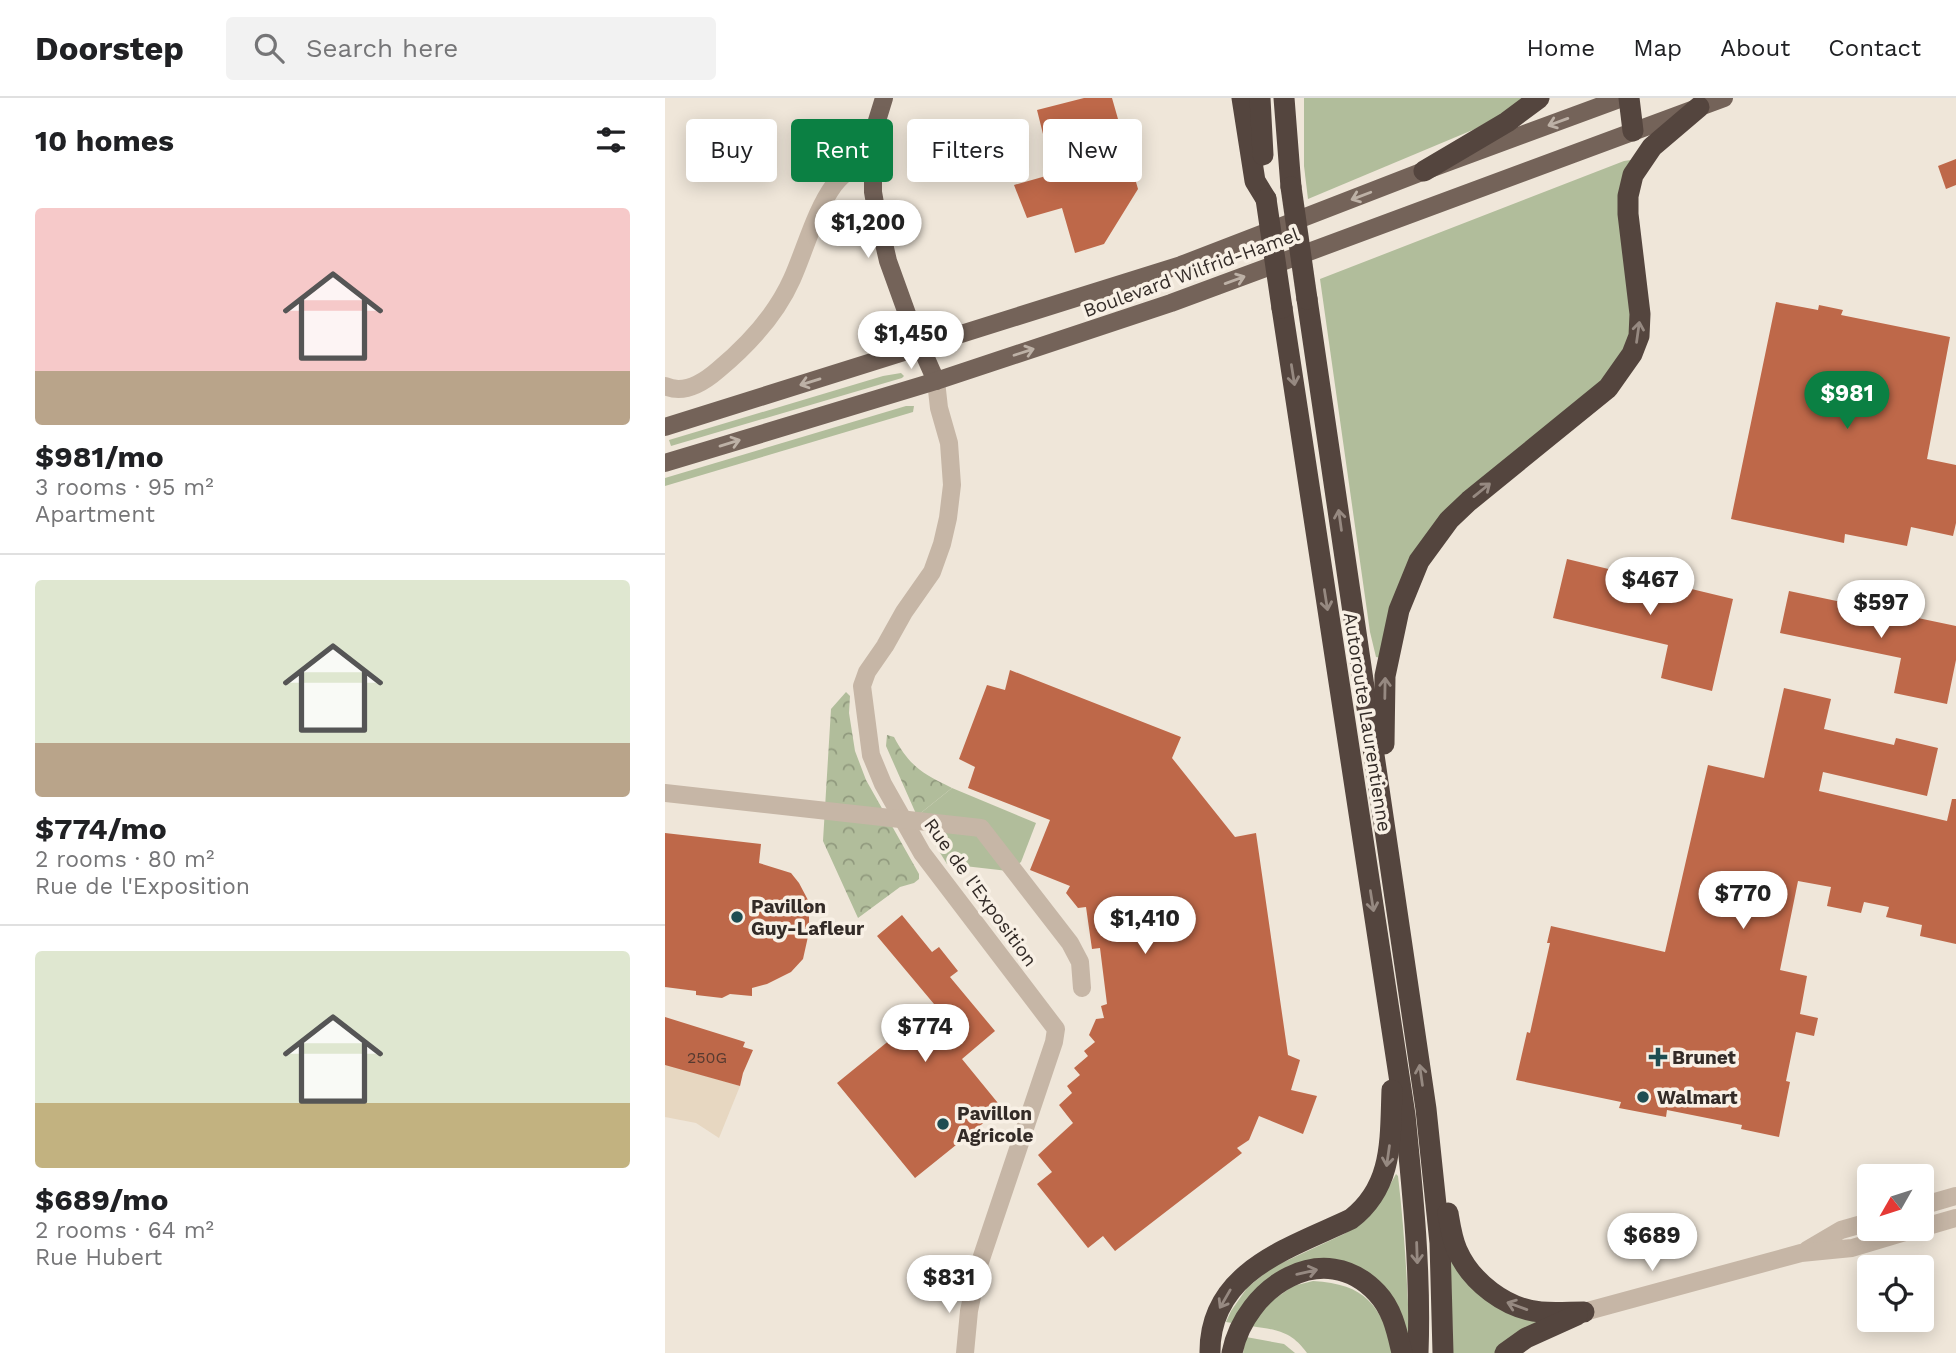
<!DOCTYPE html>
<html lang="en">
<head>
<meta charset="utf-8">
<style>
  :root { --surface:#fff; --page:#f2f2f2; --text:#202124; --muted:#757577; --line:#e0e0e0; --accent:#0b8043 }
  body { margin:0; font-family:"Work Sans",sans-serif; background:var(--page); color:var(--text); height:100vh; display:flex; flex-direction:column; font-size:26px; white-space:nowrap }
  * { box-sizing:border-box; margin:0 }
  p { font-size:23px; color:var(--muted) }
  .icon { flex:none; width:38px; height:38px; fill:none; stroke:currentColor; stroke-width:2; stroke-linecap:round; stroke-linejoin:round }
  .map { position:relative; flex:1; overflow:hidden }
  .panel { display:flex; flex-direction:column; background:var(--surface); width:665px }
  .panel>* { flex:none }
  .banner { position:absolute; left:21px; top:21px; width:665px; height:63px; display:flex; gap:14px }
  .needle { width:46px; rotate:231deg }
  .tools { position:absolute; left:1192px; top:1066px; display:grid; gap:14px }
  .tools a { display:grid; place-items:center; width:77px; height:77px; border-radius:7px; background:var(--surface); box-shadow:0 4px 18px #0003; font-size:35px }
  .price { position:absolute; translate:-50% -60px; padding:0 16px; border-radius:24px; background:#fff; color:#222; font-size:23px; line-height:46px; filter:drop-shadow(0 2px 4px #0008) }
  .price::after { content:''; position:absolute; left:50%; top:42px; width:21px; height:16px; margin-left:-10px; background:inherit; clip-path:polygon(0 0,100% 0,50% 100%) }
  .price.active { background:var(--accent); color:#fff }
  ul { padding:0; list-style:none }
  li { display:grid; align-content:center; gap:14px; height:371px; padding:0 35px }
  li+li { border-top:2px solid var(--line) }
  li span { display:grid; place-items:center; height:217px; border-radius:7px; color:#555 }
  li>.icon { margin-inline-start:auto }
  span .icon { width:126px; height:126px; fill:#fffc; stroke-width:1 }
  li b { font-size:30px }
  h2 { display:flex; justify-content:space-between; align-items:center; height:84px; padding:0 35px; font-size:30px }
  .chip { padding:0 24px; border-radius:7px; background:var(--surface); box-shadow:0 4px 18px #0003; font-size:24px; line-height:63px }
  .chip.active { background:var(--accent); color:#fff }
  header { display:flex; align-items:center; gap:42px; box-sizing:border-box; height:98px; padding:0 35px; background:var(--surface); border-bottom:2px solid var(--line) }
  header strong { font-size:33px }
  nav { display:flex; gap:38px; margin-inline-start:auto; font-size:24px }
  .search { width:490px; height:63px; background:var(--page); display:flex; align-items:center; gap:18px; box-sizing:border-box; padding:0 24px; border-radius:7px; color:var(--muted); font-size:26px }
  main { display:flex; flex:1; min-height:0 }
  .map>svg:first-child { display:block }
  .green { fill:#b1bd9b }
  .park { fill:url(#park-crowns) }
  .plaza { fill:#e7d7c1 }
  .building { fill:#be6849 }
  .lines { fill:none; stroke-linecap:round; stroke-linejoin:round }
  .minor { stroke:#c6b6a6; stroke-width:18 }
  .major { stroke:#746359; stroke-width:18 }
  .highway { stroke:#54453e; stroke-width:21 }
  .highway-bridge { stroke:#54453e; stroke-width:21 }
  .oneway { stroke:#bdb1a6 }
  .oneway2 { stroke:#968981 }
  .poi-dot { fill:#1f4d52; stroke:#f8f0e5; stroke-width:2.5 }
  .labels { text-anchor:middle; stroke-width:7; stroke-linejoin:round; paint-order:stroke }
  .number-label { font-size:16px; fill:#563a30 }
  .street-label { font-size:19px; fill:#332b27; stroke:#f8f0e5 }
  .poi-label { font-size:19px; font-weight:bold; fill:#332b27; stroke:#f8f0e5; text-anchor:start }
</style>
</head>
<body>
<header>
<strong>Doorstep</strong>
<div class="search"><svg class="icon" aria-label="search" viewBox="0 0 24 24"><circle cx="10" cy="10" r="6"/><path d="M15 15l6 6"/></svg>Search here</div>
<nav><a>Home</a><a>Map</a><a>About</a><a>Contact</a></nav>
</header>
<main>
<section class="panel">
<h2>10 homes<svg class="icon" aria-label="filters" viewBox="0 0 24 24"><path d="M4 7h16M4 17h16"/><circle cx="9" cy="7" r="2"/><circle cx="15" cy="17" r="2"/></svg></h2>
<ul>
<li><span style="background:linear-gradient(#f6c9c9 75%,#b9a48a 0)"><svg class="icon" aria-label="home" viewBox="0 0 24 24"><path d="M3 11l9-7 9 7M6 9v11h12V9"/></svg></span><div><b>$981/mo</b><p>3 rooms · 95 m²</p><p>Apartment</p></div></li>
<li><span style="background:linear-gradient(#dfe7d0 75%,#b9a48a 0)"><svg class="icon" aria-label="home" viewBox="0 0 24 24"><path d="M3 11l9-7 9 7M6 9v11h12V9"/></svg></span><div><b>$774/mo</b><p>2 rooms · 80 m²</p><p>Rue de l'Exposition</p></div></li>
<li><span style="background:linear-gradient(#dfe7d0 70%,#c2b280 0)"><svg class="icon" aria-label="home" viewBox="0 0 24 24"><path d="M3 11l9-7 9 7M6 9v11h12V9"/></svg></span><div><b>$689/mo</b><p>2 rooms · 64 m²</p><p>Rue Hubert</p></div></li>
</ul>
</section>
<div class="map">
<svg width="1291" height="1255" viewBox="0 0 1291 1255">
  <defs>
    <pattern id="park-crowns" width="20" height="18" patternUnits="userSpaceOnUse" patternTransform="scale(1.75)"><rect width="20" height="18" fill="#b1bd9b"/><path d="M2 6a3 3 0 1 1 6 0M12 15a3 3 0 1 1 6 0" fill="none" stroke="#919a7e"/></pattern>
  </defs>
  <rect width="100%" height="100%" fill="#efe6d9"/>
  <g class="green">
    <path d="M639 0H865L810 31 643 101 639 68Z"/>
    <path d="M972 61 969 198 964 240 945 276 798 399 716 560 711 559 705 534 655 181 959 63Z"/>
    <path d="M236 275 239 278 237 280 6 348 4 342 218 278Z"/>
    <path d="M241 308H249L248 314 0 388V380Z"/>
    <path d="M287 690 371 725 356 764 343 773 282 766 252 718Z"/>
    <path d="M731 1076 733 1078C740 1137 743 1196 745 1255L737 1225 659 1164 567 1225 561 1224 566 1213 582 1190 606 1170 679 1136 693 1127 716 1103Z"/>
    <path d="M785 1151 795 1167 883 1222 832 1255H788Z"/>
    <path d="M648 1183C701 1186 715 1207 730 1255H642C626 1233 612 1232 586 1228L597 1210 628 1188Z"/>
    <path d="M581 1239 619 1246 630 1255H578Z"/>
  </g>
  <g class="park">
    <path d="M181 594 185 598 184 615 190 653 201 682 254 776V781L249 785 235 789 193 820 158 743 166 611Z"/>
    <path d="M222 637 229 639C245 669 257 675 287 690L252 718 221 648Z"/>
  </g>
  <path class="plaza" d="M0 966 75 988 54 1040 31 1025 0 1019Z"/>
  <g class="building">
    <path d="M419 0H447L473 91 439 146 410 155 397 110 362 120 349 87 388 76 372 12Z"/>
    <path d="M1291 61V87L1281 91 1273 68Z"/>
    <path d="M1111 204 1153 212 1154 207 1178 212 1176 217 1285 239 1262 361 1291 367V425L1288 438 1246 429 1242 448 1180 436 1179 445 1066 421Z"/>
    <path d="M902 461 1068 501 1047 593 996 580 1003 547 888 520Z"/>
    <path d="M1124 493 1291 528V562L1282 606 1229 595 1236 560 1115 535Z"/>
    <path d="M345 572 516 639 507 660 570 739 591 735 623 957 635 962 626 992 652 998 638 1036 594 1018 584 1042 572 1050 577 1055 450 1153 438 1138 423 1150 372 1086 387 1074 373 1057 408 1025 394 1007 407 995 402 988 415 977 409 970 423 958 419 953 430 944 424 937 431 921 439 920 436 908 442 906 435 850 427 851 421 809 413 810 401 795 405 788 365 772 385 722 303 690 310 669 294 661 322 587 340 592Z"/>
    <path d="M1119 590 1166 601 1159 631 1229 647 1231 640 1273 650 1262 698 1158 674 1154 693 1282 723 1287 701H1291V846L1255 838 1257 827 1221 819 1224 809 1199 804 1196 815 1162 808 1166 789 1133 783 1115 872 1142 878 1135 916 1153 920 1149 938 1131 934 1121 983 1125 984 1114 1039 1076 1031 1077 1027 1002 1012 1001 1019 954 1010 956 1004 851 982 862 934 865 935 885 845H882L886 828 1000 854 1043 667 1099 680Z"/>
    <path d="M0 735 96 746 94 765 126 775 134 785 144 804V834L138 861 126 874 102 886 87 890V898L65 896 57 900 31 897V893L0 889Z"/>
    <path d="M237 817 267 854 274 849 293 873 285 879 330 933 297 961 337 1010 250 1080 172 985 269 906 212 838Z"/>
    <path d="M0 919 80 944 78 949 88 952 78 975 75 988 0 967Z"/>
  </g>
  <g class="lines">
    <g class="minor">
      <path d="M271 283 274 310 284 345 287 387 283 420 277 446 267 474 239 514 220 548 202 574 197 588 206 657 218 686 257 755 391 931 389 944 313 1170 304 1213 300 1255"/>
      <path d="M0 288C19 297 38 285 53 272 83 247 111 217 127 181 140 152 150 113 169 87 179 73 193 67 209 62"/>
      <path d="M0 695 316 730 405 845 415 864 417 890"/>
      <path d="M1256 1108 1291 1098"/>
      <path d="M1256 1130 1291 1120"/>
      <path d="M1142 1152 1176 1132 1204 1124"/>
      <path d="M919 1214 1136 1155 1187 1150 1254 1130"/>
    </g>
    <g class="major">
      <path d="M219 0 211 26 208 73V94L211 111 223 163 245 224 271 283"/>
      <path d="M0 329 516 167 759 73 957 0"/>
      <path d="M0 365 271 283 506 205 1059 0"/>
    </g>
    <g class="highway">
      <path d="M577 0 590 83 601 101"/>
      <path d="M595 0 598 57"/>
      <path d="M619 0 626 89"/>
      <path d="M964 0 968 33"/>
      <path d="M759 73 842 24 874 0"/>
      <path d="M642 201 761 1011 775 1145 778 1255"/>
      <path d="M617 210 740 1017C748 1096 756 1175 753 1255"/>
      <path d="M719 646 720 578 734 512 754 463 784 422 804 403 943 290 967 256 974 238 975 216 963 116V98L968 77 987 49 1034 9"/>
      <path d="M783 1115C785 1127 787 1141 792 1152 806 1184 841 1211 876 1214 890 1215 905 1214 919 1214"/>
      <path d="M545 1255C544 1173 625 1150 686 1121 729 1088 725 1040 727 992"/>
      <path d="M567 1255C580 1189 659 1138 712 1195 728 1212 732 1234 737 1255"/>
      <path d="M840 1255 861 1240 912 1217"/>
    </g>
    <g class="highway-bridge">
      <path d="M626 89 642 201"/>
      <path d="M601 101 617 210"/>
    </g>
  </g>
  <defs><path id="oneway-shaft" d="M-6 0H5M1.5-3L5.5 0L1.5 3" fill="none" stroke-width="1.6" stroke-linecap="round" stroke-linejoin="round" transform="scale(1.75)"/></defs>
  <g class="oneway">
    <use href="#oneway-shaft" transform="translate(893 24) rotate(160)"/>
    <use href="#oneway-shaft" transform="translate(696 98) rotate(159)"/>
    <use href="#oneway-shaft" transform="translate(570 182) rotate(-20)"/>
    <use href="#oneway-shaft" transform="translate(359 254) rotate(-18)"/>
    <use href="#oneway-shaft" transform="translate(145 284) rotate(163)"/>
    <use href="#oneway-shaft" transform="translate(65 345) rotate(-17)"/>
  </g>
  <g class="oneway2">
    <use href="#oneway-shaft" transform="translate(973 234) rotate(-82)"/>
    <use href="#oneway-shaft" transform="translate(628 277) rotate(81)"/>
    <use href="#oneway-shaft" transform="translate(817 392) rotate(-39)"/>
    <use href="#oneway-shaft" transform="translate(675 422) rotate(-98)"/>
    <use href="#oneway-shaft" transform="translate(661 502) rotate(81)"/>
    <use href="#oneway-shaft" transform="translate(720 590) rotate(-89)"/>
    <use href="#oneway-shaft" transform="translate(707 803) rotate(81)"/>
    <use href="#oneway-shaft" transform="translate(756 977) rotate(-98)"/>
    <use href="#oneway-shaft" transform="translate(723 1058) rotate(98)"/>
    <use href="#oneway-shaft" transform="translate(752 1155) rotate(88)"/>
    <use href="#oneway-shaft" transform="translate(642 1174) rotate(-13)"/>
    <use href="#oneway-shaft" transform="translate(560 1201) rotate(120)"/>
    <use href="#oneway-shaft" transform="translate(852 1208) rotate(-160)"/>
  </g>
  <g class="poi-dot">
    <circle cx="72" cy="819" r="7"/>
    <path d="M989.5 948.5h7v7h7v7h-7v7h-7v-7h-7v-7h7z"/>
    <circle cx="978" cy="999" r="7"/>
    <circle cx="278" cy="1026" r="7"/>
  </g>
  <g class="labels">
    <g class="number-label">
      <text x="42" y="965">250G</text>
    </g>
    <g class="street-label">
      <text transform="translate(526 174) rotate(-20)" y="7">Boulevard Wilfrid-Hamel</text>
      <text transform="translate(703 624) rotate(81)" y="7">Autoroute Laurentienne</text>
      <text transform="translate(316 794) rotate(54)" y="7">Rue de l'Exposition</text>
    </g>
    <g class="poi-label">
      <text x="86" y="815">Pavillon<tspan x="86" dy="22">Guy-Lafleur</tspan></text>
      <text x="1007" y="966">Brunet</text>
      <text x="992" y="1006">Walmart</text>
      <text x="292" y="1022">Pavillon<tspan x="292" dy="22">Agricole</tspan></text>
    </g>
  </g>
</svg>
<div class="tools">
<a><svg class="needle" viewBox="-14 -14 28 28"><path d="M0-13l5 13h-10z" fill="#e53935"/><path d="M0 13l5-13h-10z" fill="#757577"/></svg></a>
<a><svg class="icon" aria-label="locate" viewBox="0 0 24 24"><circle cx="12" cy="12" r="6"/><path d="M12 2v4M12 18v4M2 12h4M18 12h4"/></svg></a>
</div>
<b class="price" style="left:203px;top:162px">$1,200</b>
<b class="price" style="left:246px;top:273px">$1,450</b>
<b class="price active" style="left:1182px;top:333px">$981</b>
<b class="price" style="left:985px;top:519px">$467</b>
<b class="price" style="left:1216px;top:542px">$597</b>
<b class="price" style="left:1078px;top:833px">$770</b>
<b class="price" style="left:480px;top:858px">$1,410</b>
<b class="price" style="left:260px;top:966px">$774</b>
<b class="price" style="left:987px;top:1175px">$689</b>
<b class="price" style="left:284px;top:1217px">$831</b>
<div class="banner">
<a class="chip">Buy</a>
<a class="chip active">Rent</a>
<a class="chip">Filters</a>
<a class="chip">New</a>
</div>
</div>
</main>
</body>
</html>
